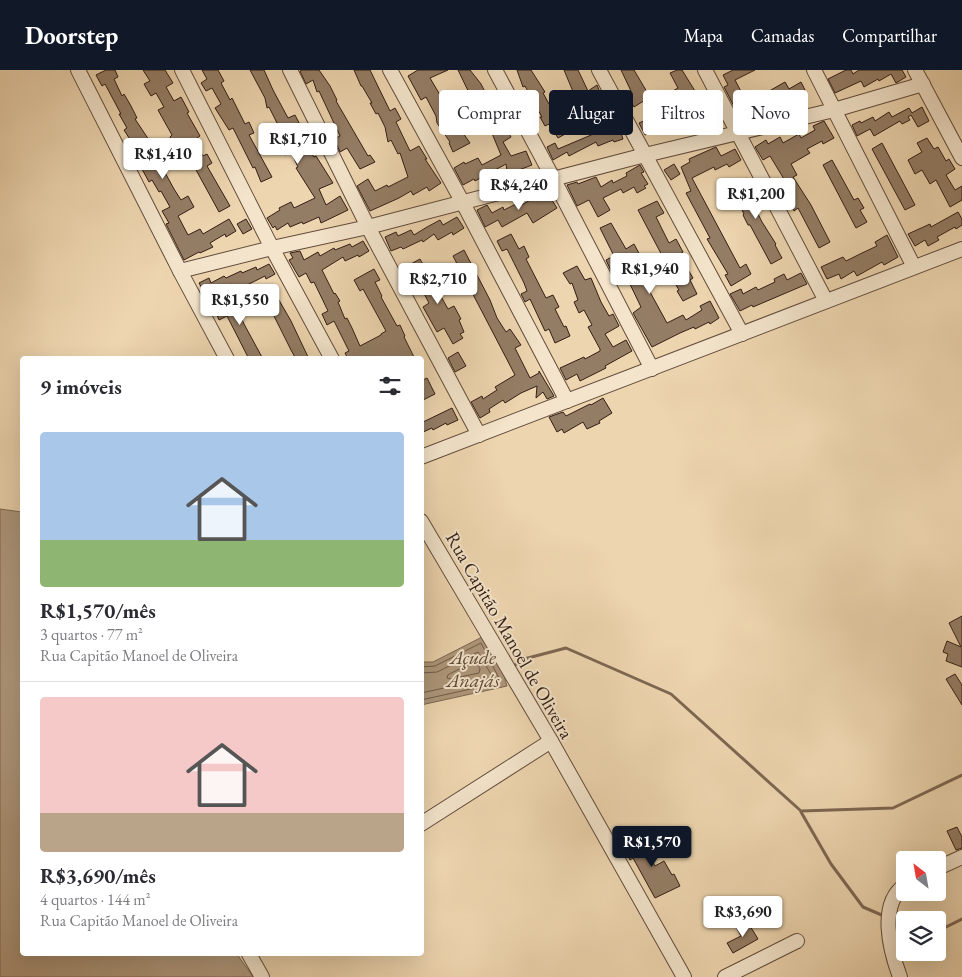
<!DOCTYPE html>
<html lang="pt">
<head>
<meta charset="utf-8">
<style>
  :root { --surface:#fff; --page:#f7f7f7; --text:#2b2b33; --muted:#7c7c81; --line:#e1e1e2; --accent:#111827 }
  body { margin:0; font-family:"EB Garamond",serif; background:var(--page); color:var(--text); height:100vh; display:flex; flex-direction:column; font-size:19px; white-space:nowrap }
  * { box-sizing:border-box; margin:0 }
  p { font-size:16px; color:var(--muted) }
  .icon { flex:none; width:28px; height:28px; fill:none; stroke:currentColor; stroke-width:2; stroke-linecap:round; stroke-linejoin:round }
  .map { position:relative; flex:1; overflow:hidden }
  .panel { position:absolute; left:20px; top:286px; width:404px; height:600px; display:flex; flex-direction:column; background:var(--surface); border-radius:5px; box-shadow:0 5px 20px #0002 }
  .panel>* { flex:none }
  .banner { position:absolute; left:439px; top:20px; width:448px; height:45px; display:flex; gap:10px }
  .needle { width:32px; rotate:329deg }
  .buttons { position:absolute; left:896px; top:781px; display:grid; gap:10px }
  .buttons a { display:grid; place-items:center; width:50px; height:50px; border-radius:5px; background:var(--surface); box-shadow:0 5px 20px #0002; font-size:25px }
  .price { position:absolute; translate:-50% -42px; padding:0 11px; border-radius:5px; background:#fff; color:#222; font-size:16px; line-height:32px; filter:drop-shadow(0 1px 2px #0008) }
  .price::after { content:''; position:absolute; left:50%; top:30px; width:15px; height:11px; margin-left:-8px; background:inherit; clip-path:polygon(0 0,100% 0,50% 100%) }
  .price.on { background:var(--accent); color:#fff }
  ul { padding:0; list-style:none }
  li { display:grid; align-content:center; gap:10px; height:265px; padding:0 20px }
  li+li { border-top:1px solid var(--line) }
  li span { display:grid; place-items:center; height:155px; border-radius:5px; color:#555 }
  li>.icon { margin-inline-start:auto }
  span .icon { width:90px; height:90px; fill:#fffc; stroke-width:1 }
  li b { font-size:21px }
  h2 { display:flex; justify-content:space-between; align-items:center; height:60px; padding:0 20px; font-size:21px }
  .chip { padding:0 18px; border-radius:5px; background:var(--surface); box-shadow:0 5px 20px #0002; font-size:18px; line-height:45px }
  .chip.on { background:var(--accent); color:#fff }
  header { display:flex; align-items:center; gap:30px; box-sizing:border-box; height:70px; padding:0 25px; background:var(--accent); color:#fff }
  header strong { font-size:24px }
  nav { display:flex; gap:28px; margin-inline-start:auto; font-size:18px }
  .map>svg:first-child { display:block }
  .water { fill:#ae977b; stroke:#7d6752 }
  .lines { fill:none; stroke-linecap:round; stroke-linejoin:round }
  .shore { stroke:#715a48; stroke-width:1 }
  .stream { stroke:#7d6752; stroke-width:3 }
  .building { fill:#947d65; stroke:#341e15 }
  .minor-casing { stroke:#624c3c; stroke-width:16 }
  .minor { stroke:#f3e4cb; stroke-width:14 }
  .labels { text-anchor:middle; stroke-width:4; stroke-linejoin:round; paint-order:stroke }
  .street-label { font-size:19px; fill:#341e15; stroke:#f3e4cb }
  .water-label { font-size:20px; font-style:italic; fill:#5f4839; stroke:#f3e4cb }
</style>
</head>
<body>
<header>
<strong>Doorstep</strong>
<nav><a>Mapa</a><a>Camadas</a><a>Compartilhar</a></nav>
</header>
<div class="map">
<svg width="962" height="907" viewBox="0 0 962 907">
  <rect width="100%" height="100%" fill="#edd5af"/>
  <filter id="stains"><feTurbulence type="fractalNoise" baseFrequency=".004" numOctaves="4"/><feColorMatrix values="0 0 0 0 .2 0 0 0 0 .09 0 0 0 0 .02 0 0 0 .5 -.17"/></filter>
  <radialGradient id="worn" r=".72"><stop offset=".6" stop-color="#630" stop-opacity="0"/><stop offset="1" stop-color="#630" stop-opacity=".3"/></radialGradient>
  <g class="water">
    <path d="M0 439 22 442V884H237L253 907H0Z"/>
    <path d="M484 566 503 602 507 616 421 635V592H433Z"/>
  </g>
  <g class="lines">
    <g class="shore">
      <path d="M474 592 477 593 480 599 479 603 450 609 447 608 448 605Z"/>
      <path d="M421 597 435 596 481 573 500 610 498 613 421 630"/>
      <path d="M421 603 437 602 478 582 492 606 490 608 421 623"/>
    </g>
    <g class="stream">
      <path d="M512 597 524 589 566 578 671 624 801 741 893 738 962 705"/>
      <path d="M801 742 831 794 863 837 884 846"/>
      <path d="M892 849 905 855"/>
      <path d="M938 861 962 849"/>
    </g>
  </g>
  <g class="building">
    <path d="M106 0H115L118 7 114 9 122 26 124 24 131 36 137 48 135 49 153 76 158 87 157 88 174 119 181 130 188 126 194 137 178 146 188 165 200 159 203 164 229 149 236 161 226 167 225 164 210 173 213 177 200 183 199 182 184 190 166 154 169 153 162 141 170 137 161 121 159 122 152 110 149 112 142 99 148 95 142 84H143L134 69 131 71 124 60 127 58 119 44H121L105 14 102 16 96 5Z"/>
    <path d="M143 0H165L173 13 166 17 174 31 181 27 189 42 187 43 200 66 194 70 203 86 207 84 212 93 207 96 230 136 219 142 183 76 176 79 170 67 172 65 158 40 164 37 156 23 151 26 144 14 150 11Z"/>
    <path d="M202 0H218L224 11 221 13 230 30 232 28 245 54 249 52 254 63 249 65 272 107 261 112 255 97 253 98 233 58 229 60 215 38 221 34 212 18 206 21 201 13 207 9Z"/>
    <path d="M250 0H264L273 20 288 48 295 45 309 72 305 74 314 87 316 86 333 113 319 119 326 135 340 126 348 140 321 153 319 147 303 154 302 152 290 157 288 153 277 160 275 156 273 158 267 148 280 140 279 138 291 132 294 138 315 128 296 98 298 97 291 82 285 85 287 77 281 76 272 55 277 53 269 37 267 38 265 28Z"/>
    <path d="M302 0H319L330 16 337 30 336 31 368 86 370 85 375 92 360 99 347 78 340 82 334 69 340 66 319 21 317 22 313 10 306 14 300 1Z"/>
    <path d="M354 0H370L390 41 395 38 401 49 396 52 410 81 419 76 427 89H425L441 113 429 121 427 117 413 125 411 121 399 128 370 141 357 116 368 109 375 121 387 115 388 117 408 107 400 83 398 84 391 70 388 72 385 57 378 43 376 44 370 33H372L362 16H361Z"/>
    <path d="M418 0H448L430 8 453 47 461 64 463 63 470 73 453 82 449 73 450 72 437 53 436 46 426 27 421 30 408 6Z"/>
    <path d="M458 0H470L481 14 503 57 505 56 511 67 503 72 511 86 526 81 532 95 519 100 508 107 506 94 475 111 474 109 463 115 454 98 464 92 465 94 478 88 482 95 501 85 491 61 490 62 484 50 477 32 474 33Z"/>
    <path d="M517 0H531L545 22 543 23 559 52 584 39 575 23 574 24 564 0H578L588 21 597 15 603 30 599 32 605 42 558 68 549 54 545 56 540 47H542L525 16 523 17Z"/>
    <path d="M621 0H634L650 27 634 37 627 24 631 21Z"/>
    <path d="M677 0H682L695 21 690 24 698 37 708 32 716 45 705 50 707 53 692 61 687 51 676 57 674 53 659 61 658 59 645 65 639 53 650 48 651 51 664 44 666 48 682 40 671 22 678 18 670 3Z"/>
    <path d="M733 0H755L735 10 745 29 757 22 763 33 738 44 724 17 728 15 723 5Z"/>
    <path d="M846 0H851L853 4 859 0H902L906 7 896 13 891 4 879 11 878 9 864 17 861 11 835 23 828 9Z"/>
    <path d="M785 12 789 19 801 12 805 20 783 33 781 29 771 35 764 24Z"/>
    <path d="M922 37 929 51 918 57 911 45 908 47 910 50 902 54 900 51 874 66 870 59 857 66 852 55 860 51 861 53 873 47 875 51 889 42 892 47 909 38 912 43Z"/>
    <path d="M824 51 834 68 823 74 822 71 807 79 810 83 791 94 797 105 793 107 811 135 830 172 819 178 798 138 794 141 789 130 792 128 785 115 787 114 770 86 763 90 755 77 766 70 768 74 780 67 783 73 799 64 801 68 815 60 813 56Z"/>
    <path d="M619 57 623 69 614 72 613 70 598 76 596 72 569 86 567 82 553 90 547 77 555 73 558 79 603 60 604 63Z"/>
    <path d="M927 68 934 79 938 77 946 91 949 89 955 99 946 105 955 120 962 116V130L950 137 936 110 930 114 922 100 915 104 908 90 922 82 917 73Z"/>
    <path d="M882 73 915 135 905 140 872 79Z"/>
    <path d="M716 77 721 86 735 79 741 90 729 97 727 94 715 100 714 97 692 108 740 198 746 194 751 204 731 216 725 205 728 204 707 169 710 168 686 123 691 121 681 97 690 92 689 89Z"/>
    <path d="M832 90 854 130 858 128 864 138 860 140 867 152 856 158 823 95Z"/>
    <path d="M674 94 680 104 671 110 664 100Z"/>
    <path d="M640 95 644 102 641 103 648 114 644 116 646 118 637 123 634 117 623 123 621 119 603 128 610 140 598 147 589 130 577 136 567 115 577 112 578 114 596 107 601 117 612 110 613 113 627 106 626 103Z"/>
    <path d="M747 108 753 118 747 122 762 152 776 174 775 175 782 188 771 194 750 155H748L743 145 744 144 731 117Z"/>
    <path d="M546 121 557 138 533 153 527 143 502 157 498 150 485 157 477 140 487 135 492 143 503 137 504 140 518 133 520 136Z"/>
    <path d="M657 131 664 143 656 147 669 173 676 169 683 182 677 186 684 199 687 198 693 208 690 210 697 224 683 231 677 221 679 220 664 195 666 193 638 140Z"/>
    <path d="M958 142 962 149V155L956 159 955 157 937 167 939 170 928 176 925 170 915 176 908 164 930 154 931 157Z"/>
    <path d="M457 147 464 158 453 165 452 162 438 170 434 164 423 172 422 170 403 179 401 177 391 181 385 167 396 162 398 166 411 160 414 165 427 157 440 150 443 155Z"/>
    <path d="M246 149 252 159 243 164 237 154Z"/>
    <path d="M611 153 626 179 634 174 641 187 633 191 667 253 683 245 686 250 702 240 700 236 710 231 719 248 710 254 709 252 695 259 694 257 680 263 652 277 633 243 641 237 628 210 620 198 612 203 606 190 614 186 600 158Z"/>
    <path d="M511 164 519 179 524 176 529 187 526 189 546 228 553 225 559 237 555 239 564 257 566 256 570 266 555 273 549 259 545 261 530 229 525 232 521 224 527 221 524 213 507 179 502 181 497 171Z"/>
    <path d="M887 165 898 187 884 195 882 192 857 206 854 201 841 209 839 204 827 209 821 197 843 187 846 191 862 183 877 176 875 172Z"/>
    <path d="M363 171 369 181 359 187 358 185 345 191 343 187 322 200 334 224 335 223 340 231 338 232 345 249 347 248 352 258 360 276 381 265V264L386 261 363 219 360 221 354 210 374 199 380 210 375 212 382 226 381 227 397 256 400 255 405 266 404 267 415 289H348L345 283 349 281 334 251 327 255 322 244 328 241 314 212 311 213 306 203 299 207 289 190 293 188 290 183 300 181 304 190 318 182 320 186 334 178 335 180 350 174 352 177Z"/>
    <path d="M464 180 490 230 497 248 506 262 510 259 521 275 515 278 530 308 539 303V301L554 326 547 329 543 322 536 328 537 316 521 323 505 333 503 330 489 339 490 342 480 348 471 332 482 326 483 329 497 320 495 317 515 305 453 186Z"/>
    <path d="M420 189 448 239 454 236 461 249 459 250 464 262 460 264 463 268 453 274 444 258 437 262 423 237 429 233 409 195Z"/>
    <path d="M269 194 275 204 266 209 265 206 235 221 232 214 221 220 219 217 205 224 199 213 209 208 211 213 224 206 226 208 241 201 242 203 256 197 257 200Z"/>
    <path d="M577 196 585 210 591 208 601 232 609 246 613 244 619 256 605 264 613 277 626 270 632 281 605 296 606 298 580 311 577 304 566 310 560 298 584 287 585 289 600 281V279L588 257 592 255 584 240 579 243 574 232 578 230 572 213 570 214 563 203Z"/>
    <path d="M801 203 807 214 753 237 752 235 740 241 730 224 741 219 743 224 756 217 758 220 775 212 774 209 784 204 787 210Z"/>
    <path d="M276 225 291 251 309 289H296L291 280 266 230Z"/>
    <path d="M243 226 247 236 238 240 244 254 263 289H249L227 246 219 250 215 240Z"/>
    <path d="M458 282 466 296 455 302 448 288Z"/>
    <path d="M427 308 435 324 421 331V311Z"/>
    <path d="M603 328 612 343 599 351 600 353 587 359 583 352 564 363 562 359 557 362 549 347 563 342 566 346 590 334 591 335Z"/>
    <path d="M452 338 458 350 447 355 446 353 433 360 432 358 421 363V353Z"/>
    <path d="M962 546V597L946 591 948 584 943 582 947 571 961 577 949 553Z"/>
    <path d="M955 604 962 615V635L946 609Z"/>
    <path d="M957 757 962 767V778L956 780 947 761Z"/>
    <path d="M648 766 654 777 647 781 655 796 664 791 672 805 674 804 680 816 655 828 633 788 630 790 624 779Z"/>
    <path d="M747 851 758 869 733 883 727 873 741 866 736 857Z"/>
  </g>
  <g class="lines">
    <g class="minor-casing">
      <g id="minor">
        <path d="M78 0 180 201 227 289"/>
        <path d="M182 0 272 178 332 289"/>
        <path d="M290 0 368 157 479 365"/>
        <path d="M390 0 463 133 567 331"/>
        <path d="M495 0 553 108 652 299"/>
        <path d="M599 0 742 264"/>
        <path d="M705 0 826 231"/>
        <path d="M814 0 914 197"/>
        <path d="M915 0 962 88"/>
        <path d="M180 201 272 178 368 157 645 85 834 40 923 14"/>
        <path d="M421 387 962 179"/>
        <path d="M421 451 551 671 684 907"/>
        <path d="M421 754 551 671"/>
        <path d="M938 798 962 787"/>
        <path d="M249 884 262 907"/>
        <path d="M725 907 797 871"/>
        <path d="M900 907C890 880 878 834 905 815"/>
      </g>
    </g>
    <use href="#minor" class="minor"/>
  </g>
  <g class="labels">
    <g class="street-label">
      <text transform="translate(510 565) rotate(60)" y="7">Rua Capitão Manoel de Oliveira</text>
    </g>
    <g class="water-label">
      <text x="473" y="594">Açude<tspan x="473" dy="23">Anajás</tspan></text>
    </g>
  </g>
  <rect width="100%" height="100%" filter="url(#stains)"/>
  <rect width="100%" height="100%" fill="url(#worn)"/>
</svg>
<div class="buttons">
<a><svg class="needle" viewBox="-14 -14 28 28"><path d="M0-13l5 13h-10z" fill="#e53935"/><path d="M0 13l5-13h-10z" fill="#7c7c81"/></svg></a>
<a><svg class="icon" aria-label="layers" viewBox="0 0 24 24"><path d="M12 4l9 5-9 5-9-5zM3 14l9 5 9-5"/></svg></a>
</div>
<b class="price" style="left:298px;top:95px">R$1,710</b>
<b class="price" style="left:163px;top:110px">R$1,410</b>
<b class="price" style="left:519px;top:141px">R$4,240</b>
<b class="price" style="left:756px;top:150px">R$1,200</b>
<b class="price" style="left:650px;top:225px">R$1,940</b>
<b class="price" style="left:438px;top:235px">R$2,710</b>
<b class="price" style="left:240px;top:256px">R$1,550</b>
<b class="price on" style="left:652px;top:798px">R$1,570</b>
<b class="price" style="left:743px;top:868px">R$3,690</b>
<div class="banner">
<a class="chip">Comprar</a>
<a class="chip on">Alugar</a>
<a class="chip">Filtros</a>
<a class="chip">Novo</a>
</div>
<section class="panel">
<h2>9 imóveis<svg class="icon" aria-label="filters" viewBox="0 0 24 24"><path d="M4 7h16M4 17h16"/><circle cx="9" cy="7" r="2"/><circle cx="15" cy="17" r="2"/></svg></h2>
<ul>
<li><span style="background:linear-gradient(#a9c7e8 70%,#8fb573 0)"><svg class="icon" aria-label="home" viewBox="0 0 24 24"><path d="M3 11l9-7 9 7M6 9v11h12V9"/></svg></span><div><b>R$1,570/mês</b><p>3 quartos · 77 m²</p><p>Rua Capitão Manoel de Oliveira</p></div></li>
<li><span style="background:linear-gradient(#f6c9c9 75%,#b9a48a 0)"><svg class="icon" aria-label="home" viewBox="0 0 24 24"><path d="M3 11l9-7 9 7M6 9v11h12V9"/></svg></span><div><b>R$3,690/mês</b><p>4 quartos · 144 m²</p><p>Rua Capitão Manoel de Oliveira</p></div></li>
</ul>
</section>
</div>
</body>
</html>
